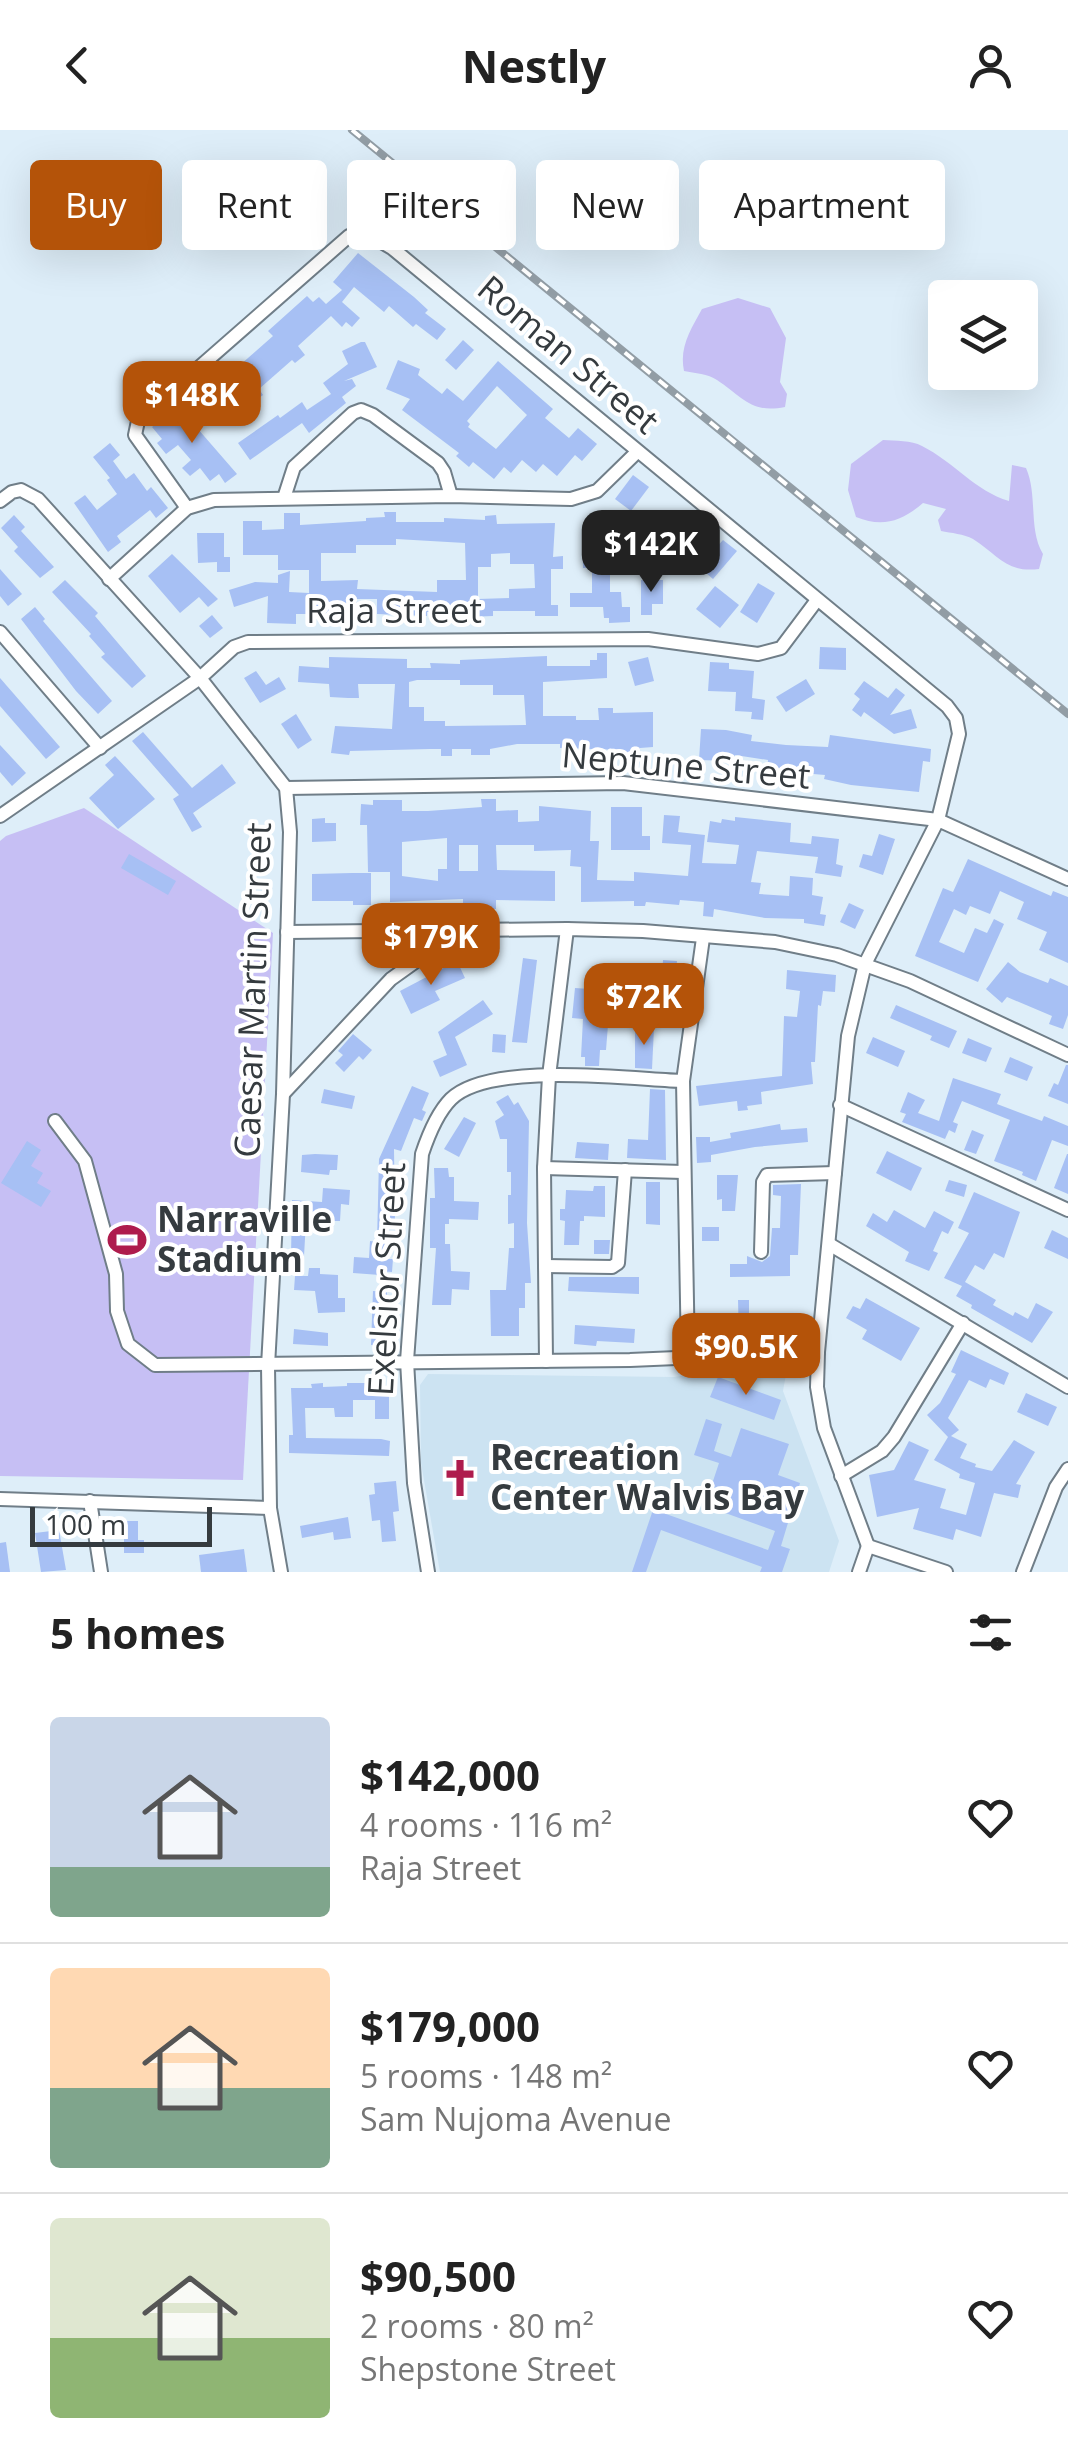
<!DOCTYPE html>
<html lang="en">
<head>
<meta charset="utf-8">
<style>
  :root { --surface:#fff; --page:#f2f2f2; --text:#222; --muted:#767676; --line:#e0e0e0; --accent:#b45309 }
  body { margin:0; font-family:"Open Sans",sans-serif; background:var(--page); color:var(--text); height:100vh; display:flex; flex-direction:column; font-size:38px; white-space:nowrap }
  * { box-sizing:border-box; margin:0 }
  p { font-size:32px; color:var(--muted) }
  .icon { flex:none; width:55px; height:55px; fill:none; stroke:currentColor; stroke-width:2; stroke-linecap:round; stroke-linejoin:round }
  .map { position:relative; height:1442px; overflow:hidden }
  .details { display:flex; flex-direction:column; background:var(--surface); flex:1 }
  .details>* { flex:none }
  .banner { position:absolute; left:30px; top:30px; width:1010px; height:90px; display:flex; gap:20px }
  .controls { position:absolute; left:928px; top:150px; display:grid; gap:20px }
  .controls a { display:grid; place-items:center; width:110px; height:110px; border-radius:10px; background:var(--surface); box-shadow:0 10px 40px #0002; font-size:50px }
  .scale { position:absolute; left:30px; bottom:25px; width:182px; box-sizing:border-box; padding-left:10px; border:5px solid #353b3f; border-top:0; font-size:28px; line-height:35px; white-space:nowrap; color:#353b3f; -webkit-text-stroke:8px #fff; paint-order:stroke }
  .price { position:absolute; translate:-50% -85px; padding:0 22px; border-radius:20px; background:var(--accent); color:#fff; font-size:32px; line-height:65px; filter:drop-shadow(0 2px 5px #0008) }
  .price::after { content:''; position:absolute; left:50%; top:60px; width:30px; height:22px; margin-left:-15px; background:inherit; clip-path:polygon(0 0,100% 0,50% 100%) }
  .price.selected { background:#222; color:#fff }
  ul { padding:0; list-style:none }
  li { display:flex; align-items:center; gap:30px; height:250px; padding:0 50px }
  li+li { border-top:2px solid var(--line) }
  li span { display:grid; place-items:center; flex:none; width:280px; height:200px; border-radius:10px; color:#555 }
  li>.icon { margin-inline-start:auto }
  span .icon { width:120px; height:120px; fill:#fffc; stroke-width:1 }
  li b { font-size:42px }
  h2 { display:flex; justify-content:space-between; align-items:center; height:120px; padding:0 50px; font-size:42px }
  .chip { padding:0 35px; border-radius:10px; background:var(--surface); box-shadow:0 10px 40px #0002; font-size:35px; line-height:90px }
  .chip.selected { background:var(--accent); color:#fff }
  header { display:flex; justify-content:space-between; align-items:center; height:130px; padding:0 50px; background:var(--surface); font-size:45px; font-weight:700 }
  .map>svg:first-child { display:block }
  .built { fill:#cce3f2 }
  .green { fill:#c6bff4 }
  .building { fill:#a7c0f4; fill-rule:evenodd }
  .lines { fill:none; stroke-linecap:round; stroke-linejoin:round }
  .minor-casing { stroke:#707e88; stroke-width:16 }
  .minor { stroke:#fff; stroke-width:12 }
  .rail-casing { stroke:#929da5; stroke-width:8 }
  .rail { stroke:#fff; stroke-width:4; stroke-dasharray:11; stroke-linecap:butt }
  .labels { text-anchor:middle; stroke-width:8; stroke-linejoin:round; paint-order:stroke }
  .street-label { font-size:35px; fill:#353b3f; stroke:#fff }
  .poi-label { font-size:35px; font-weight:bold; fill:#353b3f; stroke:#fff; text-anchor:start }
</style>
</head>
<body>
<header><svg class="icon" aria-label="back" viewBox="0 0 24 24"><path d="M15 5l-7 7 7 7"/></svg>Nestly<svg class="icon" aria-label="person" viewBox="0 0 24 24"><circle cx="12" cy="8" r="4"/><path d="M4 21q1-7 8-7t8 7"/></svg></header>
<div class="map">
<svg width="1068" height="1442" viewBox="0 0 1068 1442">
  <rect width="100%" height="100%" fill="#deeef9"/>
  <path class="built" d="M780 1231 787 1239 783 1261 839 1411 829 1442H440L421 1333 420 1255 428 1244 674 1247Z"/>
  <g class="green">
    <path d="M738 168 770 178 786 208 780 252 787 264 785 277C751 284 743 267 717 250 708 244 695 243 684 241 679 217 691 199 702 179Z"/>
    <path d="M883 310C896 311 911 310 922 316 954 332 975 361 1009 371L1012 335 1026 338C1038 365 1028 399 1043 424L1039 439C1006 443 998 425 973 409 964 404 951 403 941 401L938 390 946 379 923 373C902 391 883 398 856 387L848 360 851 334Z"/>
    <path d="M84 678 273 803 243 1350 0 1346V711L6 706Z"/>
  </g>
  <g class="building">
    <path d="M358 123 414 167 428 180 425 183 446 199 437 210 416 194 413 197 389 176 384 182 354 157 342 172 360 188 352 197 346 192 342 197 331 186 298 216 305 225 295 233 292 230 259 259 263 265 245 278 237 267 212 288 191 262 237 232 240 235 273 206 268 201 307 166 313 172 319 167 326 174 342 160 333 152Z"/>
    <path d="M463 210 474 220 456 240 445 230Z"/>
    <path d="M361 212H365L377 237 344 251 352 249 356 256 342 267 346 273 309 303 302 293 250 330 238 313 278 285 280 288 302 272 307 280 331 264 323 253 348 234 342 221Z"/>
    <path d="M398 230 420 239 418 245 442 264 447 258 463 271 498 231 553 279 545 288 569 308 578 298 597 314 582 331 575 325 557 346 543 334 536 342 522 330 511 343 504 337 494 349 473 332 469 337 456 326 459 323 402 280 410 269 386 259ZM497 256 527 285 496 319 468 297 470 294 467 291Z"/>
    <path d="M178 276 237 344 225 353 219 344 210 351 200 338 190 346 182 338 191 330 178 315 166 324 157 313 162 309 152 297Z"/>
    <path d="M110 313 120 325 113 331 126 349 134 343 147 361 151 357 168 378 156 388 150 380 117 406 121 412 108 422 74 373 85 365 97 380 117 364 107 350 110 348 93 327Z"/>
    <path d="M633 345 649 357 631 381 615 369Z"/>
    <path d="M660 381 694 407 686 418 663 401 645 423 625 407 633 397 641 404Z"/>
    <path d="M384 382H396V392H444V388L485 390V386L496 385 497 394 555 393 553 427 563 426V439H551V475H558V486H535V481H493V486L468 487V482H427V486L377 484V469H357V476H346V484H296V494L267 493 268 466 234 477 229 460 255 452 278 453V445L290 441 289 462 309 463V440H278V425H243V391H262V400L284 399V383H300V395L366 391V388L385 387ZM396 409 465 413 466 450H437V462L357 459 358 450 321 451V423H356V415H396ZM510 423V434H534L535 458 509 459V468L478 469V437H491V424Z"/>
    <path d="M14 385 25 397 21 401 54 437 40 448 14 421 18 417 1 398Z"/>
    <path d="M582 399H603V437H610V462H621L622 477H630V492L609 493V488H604L603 477H570V463H592V438H583Z"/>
    <path d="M197 403H224V427H230V442H217V432L198 433Z"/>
    <path d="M723 410 737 421 713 449 699 437Z"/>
    <path d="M172 424 218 469 208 477 199 467 180 483 148 446Z"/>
    <path d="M0 439 22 464 8 476 0 466Z"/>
    <path d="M65 450 98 483 95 486 146 546 132 558 101 527 105 524 89 506 91 504 52 462Z"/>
    <path d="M641 450H663V474H652V485H641Z"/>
    <path d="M758 453 775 463 757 493 740 482Z"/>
    <path d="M715 456 739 475 720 498 696 479Z"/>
    <path d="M35 477 45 489 43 491 112 571 98 584 76 561 21 489Z"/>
    <path d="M212 485 223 498 210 508 199 496Z"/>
    <path d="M820 517 846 518V540L819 539Z"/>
    <path d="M597 523H607V548L543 552V586H576V590H599L598 578H613V583L653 582V617L640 618V631H623V620L560 618V614H517L490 619V625H471V619H452V626H441V619H430L350 621 349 625 331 623 335 596 392 599 395 554H358L359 568H348L330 567 329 554 298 552 299 536 329 538V527L407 529V538H431L430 533 460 534V530L547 526V536H590V530H597ZM417 550H460V555H493V565H524L526 595 445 596V591H424V577H409V552Z"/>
    <path d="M648 527 654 551 635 556 628 532Z"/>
    <path d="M710 532 729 533V539L754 541 752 568 765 570 763 590 751 589 752 582 735 581 736 562 708 561Z"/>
    <path d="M256 541 266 555 279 547 286 559 260 573 244 548Z"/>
    <path d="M0 548 60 617 46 629 0 576Z"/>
    <path d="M806 549 815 564 786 582 776 567Z"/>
    <path d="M864 551 888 568 896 558 905 565 890 585 911 579 917 598 894 604 864 582 861 587 852 580 860 569 854 564Z"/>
    <path d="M296 584 312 610 298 619 281 594Z"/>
    <path d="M701 599 726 600 752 605 751 611 786 615 828 617 830 605 931 619 930 632 923 631 919 662 851 655 824 649 825 645 767 640 768 630 735 625 733 631 699 630Z"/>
    <path d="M143 602 192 658 222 634 236 653 193 683 202 697 192 702 173 669 179 665 132 611Z"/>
    <path d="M0 615 26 643 12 656 0 642Z"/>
    <path d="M115 626 155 669 118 699 89 668 114 645 105 635Z"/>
    <path d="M481 669H496V681L518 680V692L539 691V676L591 681 590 711H599L597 750 634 751V742L688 746 691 715 662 713 664 685 680 686 678 702 705 705 702 733 736 734 739 715 707 712 710 691 721 693 722 689 735 691V687L791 693 790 712 811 714 812 706 839 709 836 734 843 736 841 747 815 743 818 727 757 721 751 752 761 753 759 764 789 766 790 746 813 748 812 765 823 767 820 784 826 785 824 796 804 793V789L765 788 714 779 713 787 703 786 704 772 680 770 679 775 646 772 645 776H634V771L581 772V737L570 736 571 720 534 721V715H496L497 740 555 741V771L496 770V779H463V769L390 772V742H368L367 695H360L361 674 373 675V670H402V681H428L482 677ZM447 708V739H438V751L402 746V712ZM459 715H478V741H459Z"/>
    <path d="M611 677H642V706H650V720H611Z"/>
    <path d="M325 688V693H336V711L312 712V689Z"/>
    <path d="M879 704 895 709 883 745 859 737 863 724 872 726Z"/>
    <path d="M129 724 176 751 168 765 121 738Z"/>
    <path d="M968 729 1051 766 1053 761 1068 767V833L1039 820 1047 802 1017 789 1024 772 1000 761 990 784 970 776 966 785 954 779 939 812 964 823 975 798 987 803 994 789 1004 794 978 852 915 826 943 758 953 762Z"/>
    <path d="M352 743H371V775H353V771H312V744Z"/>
    <path d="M849 773 864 780 855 799 840 792Z"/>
    <path d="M523 828 537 830 527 913 512 912Z"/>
    <path d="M663 830 677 831 670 895 656 894 659 860 653 859 654 846 662 847Z"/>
    <path d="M457 831 465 848 435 861 440 870 411 884 400 861Z"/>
    <path d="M1008 832 1020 842 1048 853 1050 848 1068 856V885L1063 899 1049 894 1052 886 1007 867 1002 873 986 859Z"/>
    <path d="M787 840 836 845 835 862 823 861 821 876 818 875 815 932H811L813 954 761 962 762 974 747 976 748 980 738 981 737 971 699 976 696 956 782 946 784 886 797 887 800 861 786 859Z"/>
    <path d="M575 858 590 859 589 874 594 875V894L608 895 606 920H600L599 936H585V927H581L583 889 572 888Z"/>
    <path d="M483 870 493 884 455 907 467 935 440 947 433 931 447 925 438 902Z"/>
    <path d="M896 875 957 901 949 918 930 910 932 906 890 888Z"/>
    <path d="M635 898H654L652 939 635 938Z"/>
    <path d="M353 904 372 920 363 930 359 926 344 942 335 933 343 925 338 921Z"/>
    <path d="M493 904 506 905 505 923 492 922Z"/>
    <path d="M873 907 905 921 898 937 866 923Z"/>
    <path d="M968 908 992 918 986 932 962 923Z"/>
    <path d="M1010 927 1033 937 1027 951 1004 942Z"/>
    <path d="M1066 935H1068V974L1048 966 1054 953 1058 955Z"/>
    <path d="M953 948 1001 964 997 974 1042 991 1044 986 1068 996V1016L1052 1010 1036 1051 1022 1045 1023 1042 994 1031 1010 990 962 971 953 992 958 994 955 1003 949 1000 945 1009 902 992 906 984 900 982 908 962 925 970 918 983 939 991Z"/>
    <path d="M412 956 429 963 422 980 426 982 422 991 414 988 401 1021 394 1019 395 1095H388L386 1129H393L392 1142 380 1141V1145L353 1143 354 1127 369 1128 370 1111 377 1112 379 1029Z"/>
    <path d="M324 959 355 966 352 979 321 973Z"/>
    <path d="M650 959 665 960 666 1030 627 1028 628 1009 648 1010Z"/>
    <path d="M508 965 514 975 518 972 529 991 527 1093 531 1153H525V1178H519V1206H491L490 1160H506L509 1118H514V1093L508 1094V1065H511V1042H507V1009H500L495 991 504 985 496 972Z"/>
    <path d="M464 987 476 993 459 1027 444 1019Z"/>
    <path d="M780 994 781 1000 807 998 808 1012 755 1017 711 1025V1032L697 1033 696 1007H710V1012L731 1008 730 1003Z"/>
    <path d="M972 1000 984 1005 976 1024 964 1020Z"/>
    <path d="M27 1011 41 1020 31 1036 43 1043 37 1053 51 1061 41 1077 1 1053Z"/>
    <path d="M577 1012 609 1014 608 1030 575 1028Z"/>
    <path d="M887 1021 922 1038 911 1061 876 1043Z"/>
    <path d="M315 1024 338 1025 337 1040H330L329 1045 301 1042 302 1025Z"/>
    <path d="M1067 1024H1068V1064L1054 1058Z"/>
    <path d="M434 1038H448L449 1047H454V1071L479 1072 478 1090 449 1089V1094H445V1114H450L451 1141 470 1142 469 1160 452 1159 451 1175H432L436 1118H430V1068H435Z"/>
    <path d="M717 1045H738L735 1081H722V1069L717 1070Z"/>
    <path d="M949 1050 967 1055 964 1067 945 1061Z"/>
    <path d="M646 1052H660V1095L646 1094Z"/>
    <path d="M801 1054 798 1125H790V1146L730 1147V1134H747V1126L762 1132 770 1126 772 1098H780L781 1066 773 1065V1055Z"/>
    <path d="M594 1056H605V1087L584 1086V1091H580L579 1115H564L565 1091 560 1090V1079H565L566 1060 593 1061Z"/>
    <path d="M323 1058 350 1060 349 1075 341 1074 340 1091H306L304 1126H291L292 1070 322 1072Z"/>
    <path d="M974 1062 1020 1082 1004 1128 994 1123 984 1140 975 1135 965 1152 996 1170 993 1175 1013 1186 1015 1182 1028 1189 1036 1173 1053 1182 1032 1213 971 1178 972 1175 956 1166 962 1156 944 1148 969 1103 958 1098Z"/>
    <path d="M894 1080 925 1098 934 1081 954 1092 948 1104 942 1101 933 1121 938 1123 929 1141 905 1131 909 1122 866 1096 873 1083 887 1092Z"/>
    <rect x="702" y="1097" width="17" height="14"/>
    <path d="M1052 1100 1068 1108V1129L1044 1118Z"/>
    <path d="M594 1110H610L609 1124H594Z"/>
    <path d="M309 1138H320V1144L338 1145V1168H345V1182L318 1183 315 1161 294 1160 295 1146H308Z"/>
    <path d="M569 1147H639V1164L568 1161Z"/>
    <path d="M373 1161 387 1162 385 1216 371 1215Z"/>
    <path d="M866 1168 920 1198 901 1231 862 1209 867 1200 846 1188 853 1176 860 1179Z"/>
    <path d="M738 1170H749V1186L782 1187 781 1200 750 1199V1209H739Z"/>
    <path d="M575 1195 635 1199 634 1213 597 1211 596 1216 574 1214Z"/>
    <path d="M294 1199 328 1203V1216L293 1214Z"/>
    <path d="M961 1220 1009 1243 1004 1255 990 1249 986 1258 969 1250 948 1288 959 1300 951 1306 967 1314 960 1328 976 1334 975 1337 992 1341 1014 1310 1035 1322 1016 1354 1021 1355 1018 1368 994 1363 981 1407 956 1399 953 1410 913 1399 919 1378 877 1387 869 1345 894 1340 909 1311 929 1320 914 1350 946 1359 940 1378 966 1385 975 1353 959 1348 960 1344 934 1330 948 1307 927 1285 940 1273 956 1244 951 1242Z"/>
    <path d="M718 1247 781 1270 774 1290 710 1267Z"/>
    <path d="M323 1253V1257L347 1256V1253H372V1258H389V1289H375V1270H353V1287H335L334 1278H305L306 1308 381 1309 390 1311 389 1326 289 1323V1305H293L291 1258H312L311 1254Z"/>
    <path d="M1026 1263 1057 1277 1048 1296 1017 1282Z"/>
    <path d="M706 1289 722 1294 714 1321 731 1327 741 1298 789 1314 778 1345 800 1353 781 1416 790 1419 782 1442H760L762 1437 661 1400 646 1442H632L660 1359 673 1363 666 1384 768 1420 775 1401 695 1372 702 1354 711 1357 719 1333 694 1325Z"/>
    <path d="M396 1351 399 1381 393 1382 396 1411 382 1412 380 1390 372 1391 369 1365 375 1364 374 1353Z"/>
    <path d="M348 1387 351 1408 334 1410 333 1402 302 1408 300 1396Z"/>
    <path d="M124 1391H138V1410H144V1423H124Z"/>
    <path d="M59 1400 66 1440 41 1442 35 1403Z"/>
    <path d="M6 1412 10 1442H0V1413Z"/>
    <path d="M244 1419 247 1442H201L199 1425Z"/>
  </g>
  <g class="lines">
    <g class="minor-casing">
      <g id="minor">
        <path d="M284 368 294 337 353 283 361 280 373 285 438 333 444 342 451 366"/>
        <path d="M0 371 12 362 21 360 38 369 200 548 286 658 290 702 283 964 268 1236 270 1378 281 1442"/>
        <path d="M187 378 135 305 138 291 349 106 370 105 392 118 947 576 956 588 959 604 938 690 865 834 848 906 818 1222 817 1257 824 1298 868 1416"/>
        <path d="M109 449 187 378 214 370 451 366 571 369 597 361 637 322"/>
        <path d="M0 502 100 618"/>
        <path d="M286 658 623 653 938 690 1068 749"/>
        <path d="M0 686 200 548 234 517 248 512 648 509 758 524 781 518 817 470"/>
        <path d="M287 802 567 799 643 801 775 812 837 825 910 851 1068 925"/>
        <path d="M283 964 391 849 458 801"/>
        <path d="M840 975 1068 1080"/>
        <path d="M55 991 85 1031 116 1144 117 1181 128 1214 155 1235 630 1230 818 1222"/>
        <path d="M544 1038 683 1042"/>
        <path d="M829 1114 1068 1257"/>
        <path d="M761 1122 763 1052 767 1045 835 1043"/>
        <path d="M545 1136 612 1137 618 1133 625 1040"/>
        <path d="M688 1227 683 951 703 808"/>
        <path d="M546 1231 544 1038 549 946 567 799"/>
        <path d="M841 1346 882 1321 894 1307 963 1193"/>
        <path d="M0 1369 270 1378"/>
        <path d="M90 1371 101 1442"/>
        <path d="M868 1416 946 1442"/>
        <path d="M428 1442 414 1353 407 1231 422 1024C428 1006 437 983 451 969 490 931 629 949 683 951"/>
        <path d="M859 1442 868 1416"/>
        <path d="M1023 1442 1056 1357 1068 1339"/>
      </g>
    </g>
    <use href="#minor" class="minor"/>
    <g class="rail-casing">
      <path id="rail" d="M352 0 1068 584"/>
    </g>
    <use href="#rail" class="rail"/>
  </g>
  <defs>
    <g id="stadium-bare" transform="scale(3)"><path d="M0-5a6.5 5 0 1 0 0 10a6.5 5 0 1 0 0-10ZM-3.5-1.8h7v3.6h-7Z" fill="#ae1c4d" stroke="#fff" stroke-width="2.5" paint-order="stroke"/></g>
    <g id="church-bare" transform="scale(3)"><path d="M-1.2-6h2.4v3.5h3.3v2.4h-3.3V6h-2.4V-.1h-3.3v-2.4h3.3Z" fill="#ae1c4d" stroke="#fff" stroke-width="2.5" paint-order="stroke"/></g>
  </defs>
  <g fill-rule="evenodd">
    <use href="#stadium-bare" x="127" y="1110"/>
    <use href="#church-bare" x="460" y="1348"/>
  </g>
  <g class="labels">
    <g class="street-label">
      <text transform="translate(568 225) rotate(40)" y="12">Roman Street</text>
      <text x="394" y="493">Raja Street</text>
      <text transform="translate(686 636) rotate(5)" y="12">Neptune Street</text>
      <text transform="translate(253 860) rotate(-88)" y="12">Caesar Martin Street</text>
      <text transform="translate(387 1149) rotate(-87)" y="12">Exelsior Street</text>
    </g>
    <g class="poi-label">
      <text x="157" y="1102">Narraville<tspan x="157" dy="40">Stadium</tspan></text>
      <text x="490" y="1340">Recreation<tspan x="490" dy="40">Center Walvis Bay</tspan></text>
    </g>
  </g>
</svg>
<div class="controls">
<a><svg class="icon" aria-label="layers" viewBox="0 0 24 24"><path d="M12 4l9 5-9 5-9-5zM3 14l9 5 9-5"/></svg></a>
</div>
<div class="scale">100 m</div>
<b class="price" style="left:192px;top:316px">$148K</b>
<b class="price selected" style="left:651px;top:465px">$142K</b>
<b class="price" style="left:431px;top:858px">$179K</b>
<b class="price" style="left:644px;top:918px">$72K</b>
<b class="price" style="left:746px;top:1268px">$90.5K</b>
<div class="banner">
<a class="chip selected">Buy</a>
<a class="chip">Rent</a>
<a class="chip">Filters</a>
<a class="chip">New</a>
<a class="chip">Apartment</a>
</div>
</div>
<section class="details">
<h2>5 homes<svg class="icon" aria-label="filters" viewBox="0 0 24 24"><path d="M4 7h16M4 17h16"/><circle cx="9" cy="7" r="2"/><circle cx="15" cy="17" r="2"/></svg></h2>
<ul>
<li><span style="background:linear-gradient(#c9d6e8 75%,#7fa58c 0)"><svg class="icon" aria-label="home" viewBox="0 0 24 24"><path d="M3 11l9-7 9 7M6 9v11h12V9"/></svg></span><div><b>$142,000</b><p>4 rooms · 116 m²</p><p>Raja Street</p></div><svg class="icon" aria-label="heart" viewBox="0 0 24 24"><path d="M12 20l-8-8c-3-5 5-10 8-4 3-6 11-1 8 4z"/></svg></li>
<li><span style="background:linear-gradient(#ffd9b3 60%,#7fa58c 0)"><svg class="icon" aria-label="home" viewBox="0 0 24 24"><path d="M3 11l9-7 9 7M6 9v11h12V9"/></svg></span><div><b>$179,000</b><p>5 rooms · 148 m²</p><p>Sam Nujoma Avenue</p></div><svg class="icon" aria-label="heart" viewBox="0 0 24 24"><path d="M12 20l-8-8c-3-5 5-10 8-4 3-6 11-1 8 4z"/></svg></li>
<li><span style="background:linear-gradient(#dfe7d0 60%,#8fb573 0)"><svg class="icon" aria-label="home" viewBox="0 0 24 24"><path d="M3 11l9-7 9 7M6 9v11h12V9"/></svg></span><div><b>$90,500</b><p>2 rooms · 80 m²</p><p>Shepstone Street</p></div><svg class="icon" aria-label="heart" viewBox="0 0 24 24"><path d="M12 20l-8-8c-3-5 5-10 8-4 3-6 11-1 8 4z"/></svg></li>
</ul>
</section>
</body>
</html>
